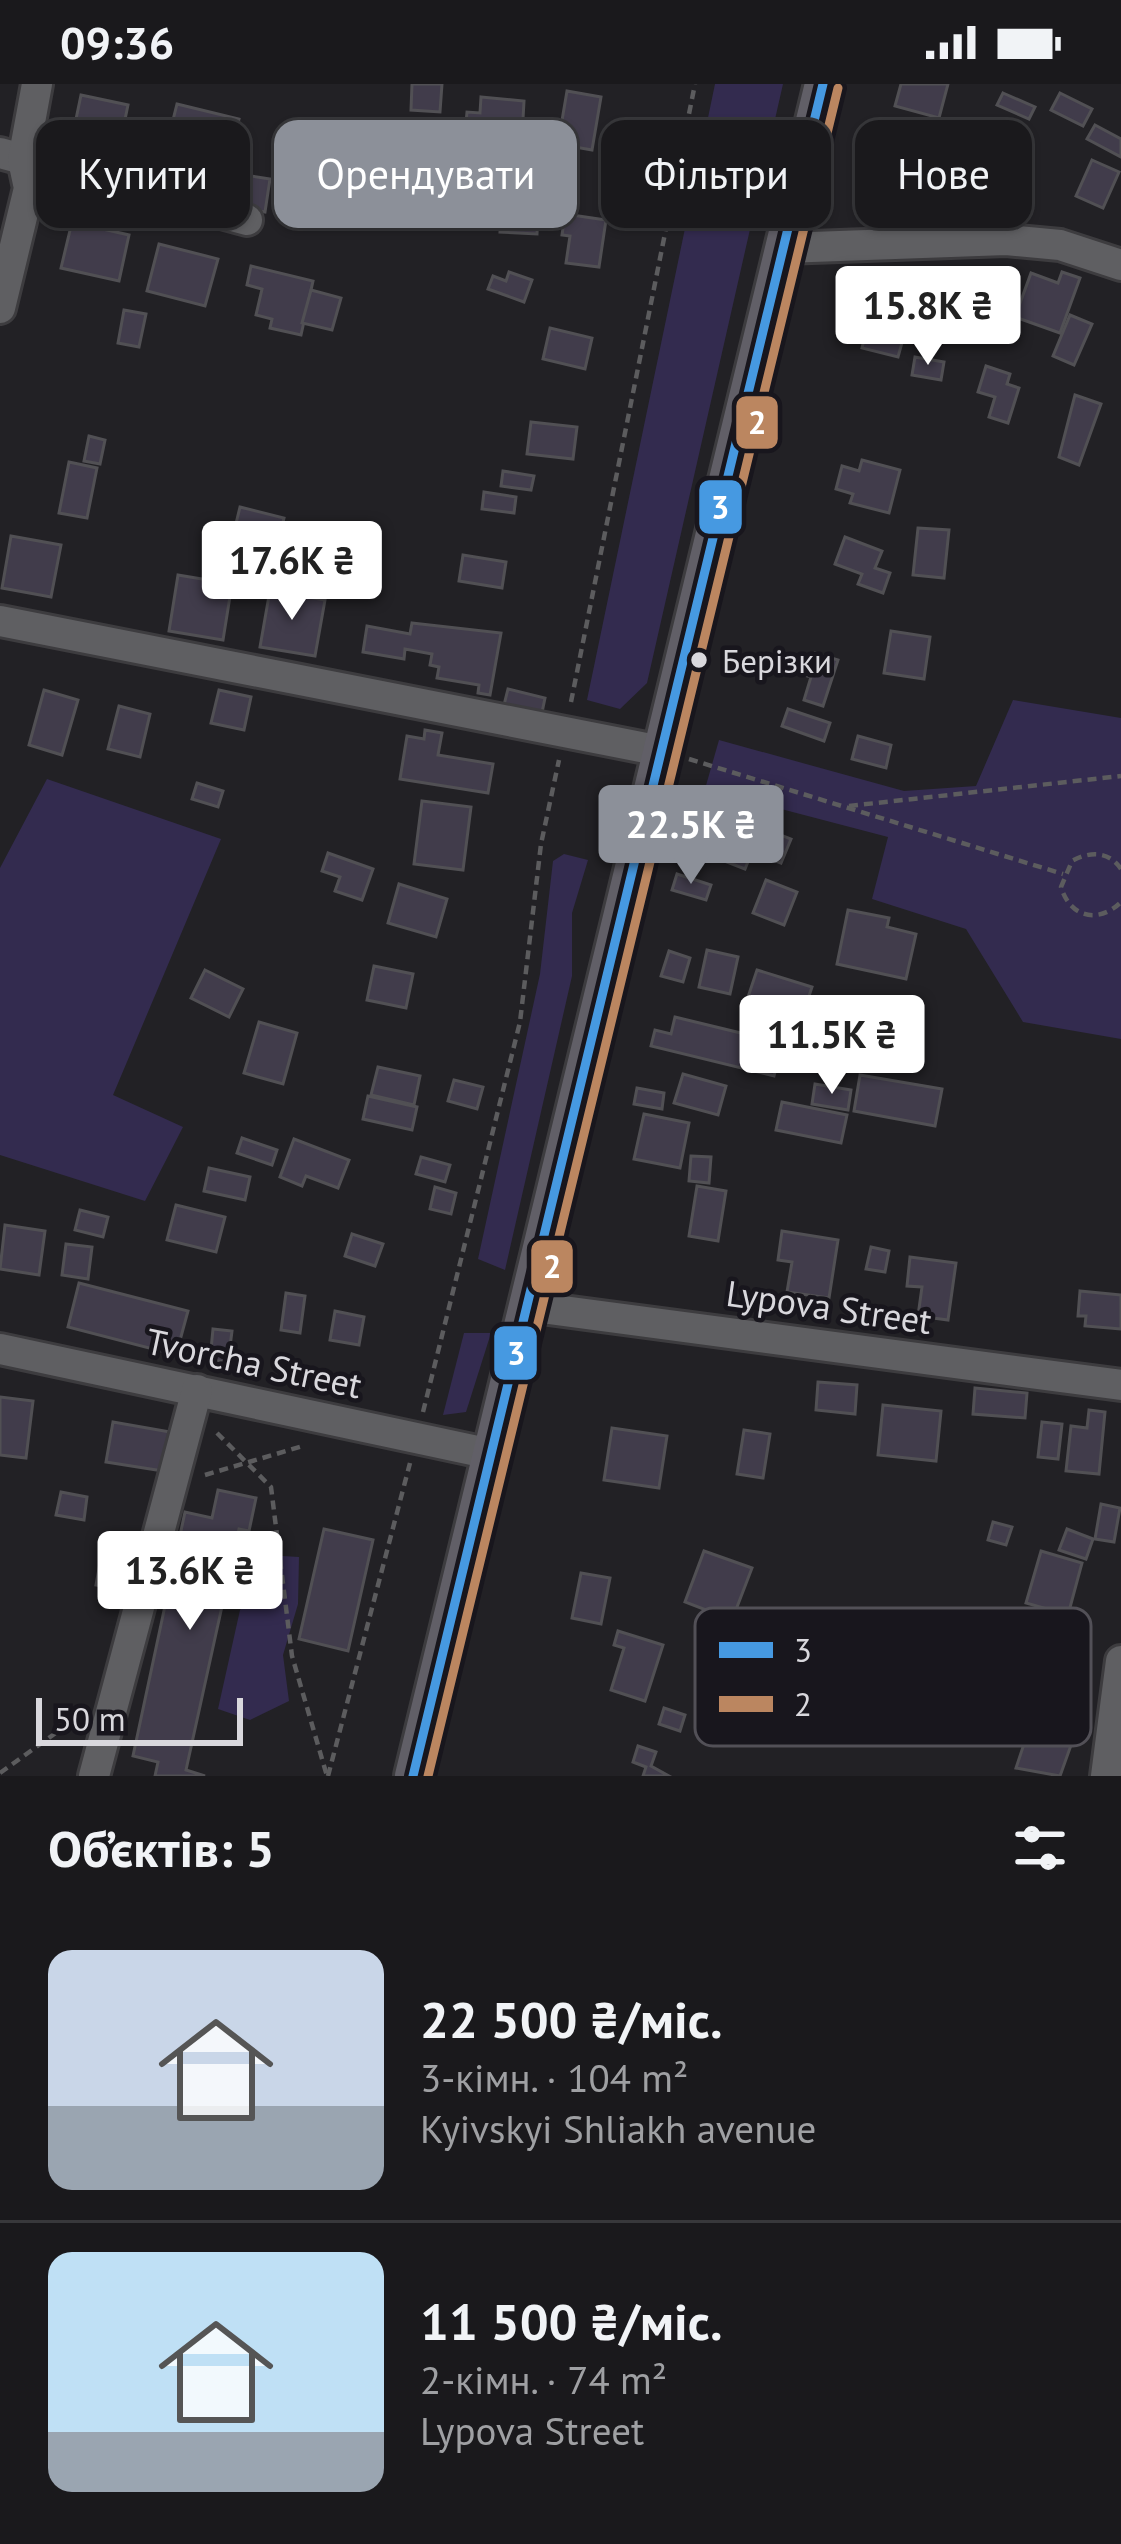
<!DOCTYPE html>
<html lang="uk">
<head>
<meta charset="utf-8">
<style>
  :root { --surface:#1a191c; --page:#232225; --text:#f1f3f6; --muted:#9fa0a3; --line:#38383b; --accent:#8c9099 }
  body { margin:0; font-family:"PT Sans",sans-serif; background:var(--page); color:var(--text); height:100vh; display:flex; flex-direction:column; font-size:45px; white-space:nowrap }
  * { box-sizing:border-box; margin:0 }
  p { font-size:39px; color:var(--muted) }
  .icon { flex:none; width:66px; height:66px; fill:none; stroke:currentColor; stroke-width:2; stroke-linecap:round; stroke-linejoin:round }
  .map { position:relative; height:1692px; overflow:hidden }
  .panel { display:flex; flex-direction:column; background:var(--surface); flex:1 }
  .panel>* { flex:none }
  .hud { position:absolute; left:36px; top:36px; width:1050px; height:108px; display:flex; gap:24px }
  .scale { position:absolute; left:36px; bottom:30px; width:207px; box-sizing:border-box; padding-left:12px; border:6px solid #d9d8dd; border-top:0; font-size:33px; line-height:42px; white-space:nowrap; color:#d9d8dd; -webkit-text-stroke:9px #18161d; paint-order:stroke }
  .price { position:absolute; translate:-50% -102px; padding:0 27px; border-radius:12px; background:#fff; color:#222; font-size:39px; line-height:78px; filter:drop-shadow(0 3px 6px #0008) }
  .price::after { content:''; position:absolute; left:50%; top:72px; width:36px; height:27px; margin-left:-18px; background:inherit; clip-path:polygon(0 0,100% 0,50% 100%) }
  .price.current { background:var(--accent); color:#fff }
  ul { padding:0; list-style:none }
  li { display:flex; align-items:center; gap:36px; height:300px; padding:0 48px }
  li+li { border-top:3px solid var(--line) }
  li span { display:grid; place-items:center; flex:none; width:336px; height:240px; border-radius:24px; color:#555 }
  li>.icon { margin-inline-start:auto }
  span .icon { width:144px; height:144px; fill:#fffc; stroke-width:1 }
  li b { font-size:51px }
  h2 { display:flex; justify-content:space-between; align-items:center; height:144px; padding:0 48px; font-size:51px }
  .tag { padding:0 42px; border-radius:24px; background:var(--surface); box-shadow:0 3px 9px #0004,0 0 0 3px var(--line); font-size:42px; line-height:108px }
  .tag.current { background:var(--accent); color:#fff }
  .status { display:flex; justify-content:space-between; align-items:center; height:84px; padding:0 60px; background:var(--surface); direction:ltr }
  .status svg { height:33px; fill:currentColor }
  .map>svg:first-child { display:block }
  .green { fill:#332b4f }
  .building { fill:#413c4b; stroke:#515054; stroke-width:3 }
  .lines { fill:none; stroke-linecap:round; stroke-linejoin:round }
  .minor-casing { stroke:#3d3c3f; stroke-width:36 }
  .major-casing { stroke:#3d3c3f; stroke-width:42 }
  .path { stroke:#5c5c5e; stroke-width:4.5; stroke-dasharray:9 6; stroke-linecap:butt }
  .minor { stroke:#5f5f62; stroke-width:30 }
  .major { stroke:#615f67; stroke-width:36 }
  .bus-1-casing { stroke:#18161d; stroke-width:18 }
  .bus-2-casing { stroke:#18161d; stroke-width:18 }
  .bus-1 { stroke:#4699e1; stroke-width:9 }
  .bus-2 { stroke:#bb8660; stroke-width:9 }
  .bus-dot { fill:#d9d8dd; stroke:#18161d; stroke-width:4.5 }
  .labels { text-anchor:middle; stroke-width:9; stroke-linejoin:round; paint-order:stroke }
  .bus-label { font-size:33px; fill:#d9d8dd; stroke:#18161d; text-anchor:start }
  .street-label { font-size:36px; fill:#d9d8dd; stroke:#18161d }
  .key { fill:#18161d; stroke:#525057; stroke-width:3 }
  .key-label { font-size:33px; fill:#d9d8dd }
  .line-badge { stroke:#18161d; stroke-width:4.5 }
  .badge-label { font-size:33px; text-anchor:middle; font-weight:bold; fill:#fff }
</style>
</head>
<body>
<div class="status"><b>09:36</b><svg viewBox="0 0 49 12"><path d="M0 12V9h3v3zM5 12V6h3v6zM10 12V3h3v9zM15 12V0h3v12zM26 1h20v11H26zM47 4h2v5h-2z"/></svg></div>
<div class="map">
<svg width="1121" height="1692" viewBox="0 0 1121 1692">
  <rect width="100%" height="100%" fill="#222125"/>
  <g class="green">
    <path d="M715 0H783L647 599 620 625 587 616Z"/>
    <path d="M1013 616 1121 634V955L1023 938 966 845 872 815 888 753 705 705 719 656 904 707 976 702Z"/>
    <path d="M47 695 221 755 113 1011 183 1043 145 1117 0 1071V784Z"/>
    <path d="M564 770 588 776 572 829V892L505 1186 478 1175 540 890 553 777Z"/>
    <path d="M464 1249H491L466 1328 443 1331Z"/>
    <path d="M266 1471 299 1473 298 1520 283 1571 289 1617 250 1636 218 1625 240 1526 260 1506Z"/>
  </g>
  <g class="building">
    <path d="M412 0H442L440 28 411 26Z"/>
    <path d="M901 0H948L939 34 895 22Z"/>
    <path d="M567 7 601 13 592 66 558 60Z"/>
    <path d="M1003 9 1035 23 1029 35 997 21Z"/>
    <path d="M1060 9 1092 25 1083 42 1051 26Z"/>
    <path d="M81 11 128 21 117 74 70 64Z"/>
    <path d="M481 13 524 17 522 53 465 49 467 28 480 29Z"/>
    <path d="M177 20 239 35 224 91 163 76Z"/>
    <path d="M1095 41 1121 55V73L1087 55Z"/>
    <path d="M547 50 563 79 545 89 529 59Z"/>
    <path d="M933 62 954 69 945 94 925 87Z"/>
    <path d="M444 63 497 65 496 94 443 91Z"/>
    <path d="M1092 76 1119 88 1103 124 1076 112Z"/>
    <path d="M251 92 270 95 265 128 246 125Z"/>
    <path d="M501 128 538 130 537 150 500 148Z"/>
    <path d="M565 130 606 136 599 183 566 179 570 152 562 151Z"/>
    <path d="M72 138 129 151 119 197 61 184Z"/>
    <path d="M159 160 218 175 205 222 147 207Z"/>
    <path d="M251 182 313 197 301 251 270 244 272 235 256 231 262 205 247 201Z"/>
    <path d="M509 188 532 196 524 218 488 205 493 192 506 197Z"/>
    <path d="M1062 188 1080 194 1060 249 1015 233 1031 189 1058 199Z"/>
    <path d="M311 206 341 214 332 246 302 239Z"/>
    <path d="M873 220 910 230 898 273 862 264Z"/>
    <path d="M124 226 146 230 139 263 118 259Z"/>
    <path d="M1070 231 1092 240 1074 281 1053 272Z"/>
    <path d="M550 244 592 254 585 285 543 275Z"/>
    <path d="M915 273 944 278 941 296 912 291Z"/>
    <path d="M986 282 1010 290 1007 300 1019 304 1008 339 989 333 995 313 978 308Z"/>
    <path d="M1075 311 1101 320 1079 381 1059 373Z"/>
    <path d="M531 338 577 343 573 375 527 370Z"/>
    <path d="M89 352 105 356 100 380 84 377Z"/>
    <path d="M862 376 900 386 889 429 850 419 853 410 836 405 842 382 859 387Z"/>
    <path d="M69 378 97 384 87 434 59 429Z"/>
    <path d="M503 387 534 392 531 406 501 402Z"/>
    <path d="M484 408 516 413 514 429 482 425Z"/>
    <path d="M240 423 284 434 277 463 233 452Z"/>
    <path d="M918 444 949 446 944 494 913 491Z"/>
    <path d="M11 452 61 461 51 513 2 504Z"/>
    <path d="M845 453 882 467 875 484 890 489 883 509 858 500 862 490 835 480Z"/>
    <path d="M463 471 506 478 502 504 459 497Z"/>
    <path d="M178 491 232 500 223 556 169 547Z"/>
    <path d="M270 506 325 516 315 572 260 563Z"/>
    <path d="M412 539 501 549 490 611 478 609 479 601 437 594 439 583 430 581 432 570 405 565 404 575 363 568 367 542 410 550Z"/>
    <path d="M891 547 930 553 924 595 884 589Z"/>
    <path d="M815 569 838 576 823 622 804 616 811 593 797 589 802 576 812 579Z"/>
    <path d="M508 605 545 614 540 638 502 629Z"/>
    <path d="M44 606 78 616 62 671 29 661Z"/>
    <path d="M219 606 251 613 244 646 211 639Z"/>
    <path d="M119 622 150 630 140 673 108 665Z"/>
    <path d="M788 625 830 639 824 657 782 642Z"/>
    <path d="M425 646 442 649 438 671 493 680 488 709 400 695 407 652 424 655Z"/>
    <path d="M858 652 891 661 886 684 852 675Z"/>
    <path d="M197 699 223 707 218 723 192 715Z"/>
    <path d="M422 717 471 723 463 786 414 780Z"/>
    <path d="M722 728 791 755 781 779 752 768 745 785 706 770Z"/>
    <path d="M328 769 373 785 362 816 335 807 340 793 322 787Z"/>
    <path d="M677 790 711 801 706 816 672 806Z"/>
    <path d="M766 796 797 808 784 841 753 829Z"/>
    <path d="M399 800 447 815 436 853 388 839Z"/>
    <path d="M848 826 889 834 887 843 916 850 906 895 837 880Z"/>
    <path d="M707 866 738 873 730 910 699 903Z"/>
    <path d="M669 867 690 874 683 898 661 892Z"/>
    <path d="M374 882 413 890 406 924 367 916Z"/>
    <path d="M205 886 243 905 229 933 191 914Z"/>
    <path d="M757 886 812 903 800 939 745 922Z"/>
    <path d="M675 933 782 959 774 992 651 962 655 946 671 950Z"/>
    <path d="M259 938 297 949 283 1000 244 989Z"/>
    <path d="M838 954 865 959 862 973 836 968Z"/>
    <path d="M378 983 420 992 414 1021 371 1011Z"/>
    <path d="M683 990 726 1002 718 1031 674 1019Z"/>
    <path d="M860 991 942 1005 935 1042 854 1027Z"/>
    <path d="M454 996 483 1003 477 1025 448 1017Z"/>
    <path d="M815 1000 851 1006 848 1026 812 1020Z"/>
    <path d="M637 1004 664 1009 662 1025 634 1020Z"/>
    <path d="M368 1012 417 1023 412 1046 363 1035Z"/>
    <path d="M782 1018 847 1031 841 1059 776 1046Z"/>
    <path d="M644 1030 689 1039 680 1084 634 1075Z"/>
    <path d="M242 1054 277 1066 272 1081 237 1069Z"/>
    <path d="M294 1055 349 1076 338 1104 306 1092 302 1102 280 1093Z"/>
    <path d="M691 1072 711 1073 709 1099 689 1097Z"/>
    <path d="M421 1073 450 1081 445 1098 416 1090Z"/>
    <path d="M209 1084 250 1093 245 1116 204 1107Z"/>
    <path d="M697 1102 726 1107 718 1157 689 1152Z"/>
    <path d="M435 1103 456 1109 451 1130 430 1125Z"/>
    <path d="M176 1121 225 1133 216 1168 167 1156Z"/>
    <path d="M80 1126 108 1133 103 1153 75 1146Z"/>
    <path d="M5 1141 45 1147 39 1191 0 1185Z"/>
    <path d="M782 1147 838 1156 829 1214 787 1208 792 1178 778 1176Z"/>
    <path d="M352 1150 383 1160 375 1182 345 1172Z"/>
    <path d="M66 1160 92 1163 88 1195 62 1191Z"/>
    <path d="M871 1163 889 1167 885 1188 866 1185Z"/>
    <path d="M910 1173 956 1179 948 1236 918 1232 922 1203 907 1202Z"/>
    <path d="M79 1199 188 1227 176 1271 68 1243Z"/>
    <path d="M1080 1207 1121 1211V1245L1085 1242 1086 1232H1078Z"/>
    <path d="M286 1209 305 1212 300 1249 281 1246Z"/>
    <path d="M335 1227 364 1233 359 1261 330 1256Z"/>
    <path d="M213 1245 232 1247 228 1278 210 1276Z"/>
    <path d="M818 1298 857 1301 855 1330 816 1326Z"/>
    <path d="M975 1304 1027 1309 1025 1334 973 1330Z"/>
    <path d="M0 1313 33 1317 26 1374 0 1371Z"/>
    <path d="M883 1321 941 1327 936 1377 878 1371Z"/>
    <path d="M1089 1326 1105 1328 1099 1390 1066 1387 1071 1342 1087 1344Z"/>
    <path d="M113 1338 170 1348 163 1387 106 1378Z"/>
    <path d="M1042 1338 1062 1340 1058 1375 1038 1373Z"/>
    <path d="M612 1344 667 1352 659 1404 604 1396Z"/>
    <path d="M744 1346 770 1350 763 1394 737 1390Z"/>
    <path d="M218 1406 256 1414 249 1447 239 1445 186 1686 205 1692H155L158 1678 133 1672 185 1428 212 1434Z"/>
    <path d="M61 1408 87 1413 84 1436 56 1431Z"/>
    <path d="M1101 1420 1120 1424 1114 1458 1095 1455Z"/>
    <path d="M993 1438 1012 1443 1006 1461 988 1456Z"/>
    <path d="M324 1445 373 1456 348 1567 299 1555Z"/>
    <path d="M1067 1445 1093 1455 1086 1475 1059 1466Z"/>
    <path d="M704 1467 752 1484 732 1536 685 1518Z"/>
    <path d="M1041 1467 1082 1479 1068 1531 1026 1519Z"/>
    <path d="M100 1479 134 1485 131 1507 96 1501Z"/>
    <path d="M581 1489 610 1494 601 1540 572 1534Z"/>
    <path d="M618 1547 663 1561 645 1617 611 1606 624 1564 614 1561Z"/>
    <path d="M664 1624 685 1631 680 1647 659 1640Z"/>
    <path d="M1032 1636 1075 1650 1060 1692 1016 1684Z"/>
    <path d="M638 1662 656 1668 651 1682 669 1692H643L646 1683 633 1678Z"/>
  </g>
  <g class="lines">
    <g class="minor-casing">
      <g id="minor">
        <path d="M0 69 247 136"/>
        <path d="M784 164 1006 156 1060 161 1121 181"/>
        <path d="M0 224 29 104 23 76 37 0"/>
        <path d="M0 537 661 667"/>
        <path d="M526 1222 1121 1301"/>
        <path d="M0 1265 491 1370"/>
        <path d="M94 1692 197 1306"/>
        <path d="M1106 1692 1121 1577"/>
      </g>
    </g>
    <g class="major-casing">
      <path id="major" d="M413 1692 823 0"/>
    </g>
    <g class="path">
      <path d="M571 618 695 0"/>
      <path d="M689 675 1063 790"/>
      <path d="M849 722 1121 692"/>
      <path d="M1121 785C1109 767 1090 767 1072 777L1061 803C1070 834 1099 840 1121 818"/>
      <path d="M423 1328 520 938 541 760 559 676"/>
      <path d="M217 1349 271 1403 292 1572 327 1692"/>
      <path d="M205 1391 303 1362"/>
      <path d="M0 1689 78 1633"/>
      <path d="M328 1692 410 1379"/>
    </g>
    <use href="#minor" class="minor"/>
    <use href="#major" class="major"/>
    <g class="bus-1-casing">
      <path id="bus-1" d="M413 1692 823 0"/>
    </g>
    <g class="bus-2-casing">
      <path id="bus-2" d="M428 1692 838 4"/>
    </g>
    <use href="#bus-1" class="bus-1"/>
    <use href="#bus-2" class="bus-2"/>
  </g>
  <circle class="bus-dot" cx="699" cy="576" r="10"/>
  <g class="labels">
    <g class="bus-label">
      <text x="722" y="589">Берізки</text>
    </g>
    <g class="street-label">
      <text transform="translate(829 1223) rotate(8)" y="13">Lypova Street</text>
      <text transform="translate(254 1279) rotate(12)" y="13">Tvorcha Street</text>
    </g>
  </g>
  <rect x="695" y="1524" width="396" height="138" rx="18" class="key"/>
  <rect x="719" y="1558" width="54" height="16" fill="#4699e1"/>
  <rect x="719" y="1612" width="54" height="16" fill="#bb8660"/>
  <g class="key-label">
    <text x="794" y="1578">3</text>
    <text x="794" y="1632">2</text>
  </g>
  <g class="line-badge">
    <rect x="734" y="310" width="46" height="57" rx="12" fill="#bb8660"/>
    <rect x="697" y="394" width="47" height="58" rx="12" fill="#4699e1"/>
    <rect x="529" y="1154" width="46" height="57" rx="12" fill="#bb8660"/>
    <rect x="492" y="1240" width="47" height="58" rx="12" fill="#4699e1"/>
  </g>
  <g class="badge-label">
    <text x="757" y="350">2</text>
    <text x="720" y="435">3</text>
    <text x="552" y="1194">2</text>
    <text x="516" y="1281">3</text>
  </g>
</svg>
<div class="scale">50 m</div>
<b class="price" style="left:928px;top:284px">15.8K ₴</b>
<b class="price" style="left:292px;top:539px">17.6K ₴</b>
<b class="price current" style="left:691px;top:803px">22.5K ₴</b>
<b class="price" style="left:832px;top:1013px">11.5K ₴</b>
<b class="price" style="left:190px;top:1549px">13.6K ₴</b>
<div class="hud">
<a class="tag">Купити</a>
<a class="tag current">Орендувати</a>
<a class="tag">Фільтри</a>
<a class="tag">Нове</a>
</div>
</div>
<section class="panel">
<h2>Об’єктів: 5<svg class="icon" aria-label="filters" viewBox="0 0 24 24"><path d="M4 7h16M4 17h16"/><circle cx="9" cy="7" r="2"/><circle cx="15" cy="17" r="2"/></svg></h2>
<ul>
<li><span style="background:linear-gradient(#c9d6e8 65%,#9aa5b1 0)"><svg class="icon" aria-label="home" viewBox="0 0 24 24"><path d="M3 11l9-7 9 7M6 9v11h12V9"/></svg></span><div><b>22 500 ₴/міс.</b><p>3-кімн. · 104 m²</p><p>Kyivskyi Shliakh avenue</p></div></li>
<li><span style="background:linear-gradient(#bfe0f5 75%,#9aa5b1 0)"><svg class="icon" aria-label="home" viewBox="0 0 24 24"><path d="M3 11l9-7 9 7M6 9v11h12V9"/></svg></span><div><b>11 500 ₴/міс.</b><p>2-кімн. · 74 m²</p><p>Lypova Street</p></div></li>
</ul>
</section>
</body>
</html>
